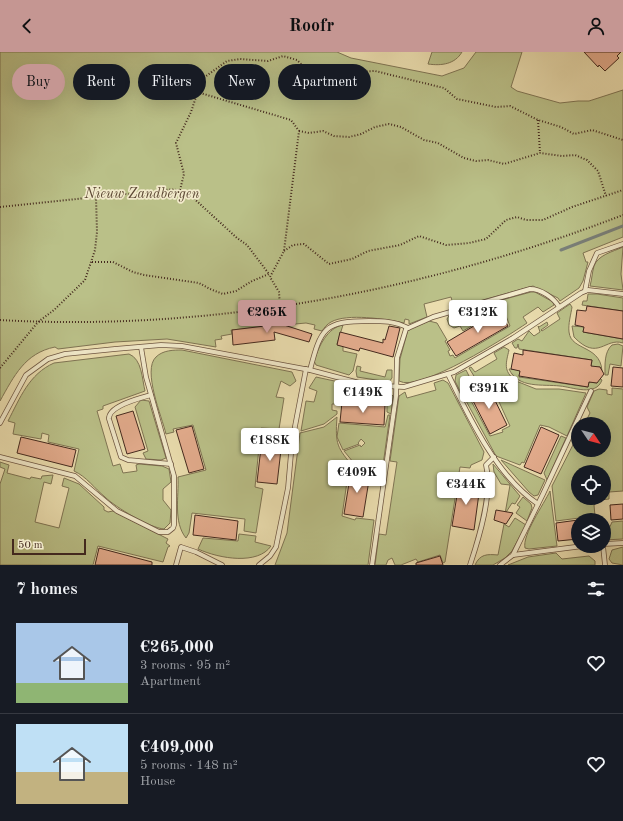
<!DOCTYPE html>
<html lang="en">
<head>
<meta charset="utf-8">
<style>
  :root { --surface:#171b24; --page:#20242c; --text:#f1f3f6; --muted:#9ea1a6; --line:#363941; --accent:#c59692 }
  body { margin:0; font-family:"Old Standard TT",serif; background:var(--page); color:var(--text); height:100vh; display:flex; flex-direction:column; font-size:15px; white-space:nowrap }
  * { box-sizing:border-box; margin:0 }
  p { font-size:13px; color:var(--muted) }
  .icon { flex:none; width:22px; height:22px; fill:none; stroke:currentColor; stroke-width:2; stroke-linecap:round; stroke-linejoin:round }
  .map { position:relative; height:513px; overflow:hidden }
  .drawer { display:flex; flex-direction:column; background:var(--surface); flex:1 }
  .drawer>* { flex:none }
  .top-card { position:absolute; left:12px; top:12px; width:400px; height:36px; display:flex; gap:8px }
  .needle { width:26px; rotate:125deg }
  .tools { position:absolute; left:571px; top:365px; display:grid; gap:8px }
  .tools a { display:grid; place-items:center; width:40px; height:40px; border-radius:50%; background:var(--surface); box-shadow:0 4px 16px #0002; font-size:20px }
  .scale { position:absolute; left:12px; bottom:10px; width:74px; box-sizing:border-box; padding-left:4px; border:2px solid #44291e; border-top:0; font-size:11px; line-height:14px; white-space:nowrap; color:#44291e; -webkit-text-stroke:3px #f1e9ca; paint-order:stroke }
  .price { position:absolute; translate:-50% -34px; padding:0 9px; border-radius:4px; background:#fff; color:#222; font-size:13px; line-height:26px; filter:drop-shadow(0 1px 2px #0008) }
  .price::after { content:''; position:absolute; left:50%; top:24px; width:12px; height:9px; margin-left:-6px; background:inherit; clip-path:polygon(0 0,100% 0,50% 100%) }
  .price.current { background:var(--accent); color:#111 }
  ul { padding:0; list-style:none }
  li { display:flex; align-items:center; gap:12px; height:100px; padding:0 16px }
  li+li { border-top:1px solid var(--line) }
  li span { display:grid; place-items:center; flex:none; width:112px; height:80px; border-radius:0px; color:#555 }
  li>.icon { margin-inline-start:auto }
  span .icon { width:48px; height:48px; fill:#fffc; stroke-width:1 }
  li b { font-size:17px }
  h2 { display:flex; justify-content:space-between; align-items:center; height:48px; padding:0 16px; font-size:17px }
  .chip { padding:0 14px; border-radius:18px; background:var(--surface); box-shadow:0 4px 16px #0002; font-size:14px; line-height:36px }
  .chip.current { background:var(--accent); color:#111 }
  header { display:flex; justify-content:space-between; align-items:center; height:52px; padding:0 16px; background:var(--accent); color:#111; font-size:18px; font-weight:700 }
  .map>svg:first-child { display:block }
  .green { fill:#bac088; stroke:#7f7453; fill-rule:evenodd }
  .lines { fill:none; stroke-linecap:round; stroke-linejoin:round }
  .stream { stroke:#797f79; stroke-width:3 }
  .building { fill:#e3ac8d; stroke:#44291e }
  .service-casing { stroke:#6e5642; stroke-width:5.5 }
  .path { stroke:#44291e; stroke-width:2; stroke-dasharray:1 2; stroke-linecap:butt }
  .service { stroke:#f1e9ca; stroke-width:4 }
  .labels { text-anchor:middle; stroke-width:3.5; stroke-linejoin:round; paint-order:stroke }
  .park-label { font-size:14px; font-style:italic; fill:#5c4733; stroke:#f1e9ca }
</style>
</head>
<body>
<header><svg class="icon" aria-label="back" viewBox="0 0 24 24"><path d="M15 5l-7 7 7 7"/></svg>Roofr<svg class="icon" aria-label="person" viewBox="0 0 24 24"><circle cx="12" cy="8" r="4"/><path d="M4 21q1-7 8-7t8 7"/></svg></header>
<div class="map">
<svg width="623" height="513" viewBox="0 0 623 513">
  <rect width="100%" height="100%" fill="#eaddae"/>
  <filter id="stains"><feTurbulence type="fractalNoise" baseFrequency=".005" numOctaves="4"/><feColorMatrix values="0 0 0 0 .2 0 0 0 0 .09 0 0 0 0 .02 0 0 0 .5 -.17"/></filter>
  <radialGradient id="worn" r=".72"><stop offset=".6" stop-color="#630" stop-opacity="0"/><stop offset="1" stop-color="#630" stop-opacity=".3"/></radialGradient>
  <g class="green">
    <path d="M0 0H337L351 6 442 24 464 16 476 0H522L511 35 517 39 560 51 578 49H589L623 38V185L583 201 586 210H588L583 229 579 236 560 249 558 246 533 234 454 256 451 245 424 252 427 265 409 272V268L405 267 404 271C386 267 347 261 331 270 327 272 324 276 322 279L314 277 315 273 306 271 231 278 232 282 221 284 222 287 215 288 216 295 167 287 115 290 58 297 55 295C25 301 14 324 0 349Z"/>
    <path d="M432 0H462C455 12 442 14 428 12Z"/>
    <path d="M623 195 621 222 623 238 590 234C592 227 592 221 594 214 598 203 612 200 623 195Z"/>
    <path d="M531 240H535L553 250 554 253 543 260 538 255 523 265 527 271C508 284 419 341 399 329L400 307 408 278 429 269 437 271 447 288 445 289 450 298 448 299 450 304 453 303 455 306 510 274 504 259 502 260 500 257 463 279 460 274 454 276 449 273 447 267 450 262Z"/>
    <path d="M588 242H597L623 246V259L582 253 583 249H587Z"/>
    <path d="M570 252 572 255C571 262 568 272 569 280 571 300 604 292 602 324L600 315H591L592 308 519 297 518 292 517 296H515L512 291 518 287 522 289 529 279 534 284 540 280 538 274 539 275 547 270 548 273 541 278 542 279 560 267 557 261Z"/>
    <path d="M343 273 337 292 343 294V299L357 302 353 319 349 323 316 313 314 309C319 294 327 276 343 273Z"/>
    <path d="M572 274 584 275 583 280 623 287V291C605 285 598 310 574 285Z"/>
    <path d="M618 292 623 294 621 314 610 312 608 323H605C605 313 604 300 612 293Z"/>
    <path d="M504 295 509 298C506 311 503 319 515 328L512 333 513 335 517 334 516 329 536 337H559L586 341 567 384 549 375 540 373 524 411 522 410 520 413 496 404 465 347 469 345 490 384 503 380 502 378 510 374 490 330 483 333 480 327 477 329 469 316 471 315 475 320 497 307 494 301Z"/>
    <path d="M182 298 292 320 296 329 290 334 281 329 276 345 284 346 279 377 261 376 255 435 263 437 256 481 244 479 245 467 192 461 189 481 186 486C173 470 179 445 178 425L206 418 193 373 173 377 174 380 166 382C162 365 142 318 156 305 163 298 174 298 182 298Z"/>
    <path d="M129 302C142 307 142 327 145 339L103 354V357L97 359 113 414 120 412 123 421 137 419 136 413 139 412 162 414 169 417 171 430 163 437V448L171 458 170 471 164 477C150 476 115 455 105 445 94 436 87 425 74 419L79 397 48 390 49 383 42 381 41 387 13 382 15 371 8 369C20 346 29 322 54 311Z"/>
    <path d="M357 314 361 315 360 319 385 325 387 318H392V326L389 330 357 325 356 319Z"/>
    <path d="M509 317 520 318 519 325 588 335 589 330 597 331 599 326 602 328C596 345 572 335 560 334 543 332 518 337 509 317Z"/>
    <path d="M466 318 475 336 462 343 455 329 456 323Z"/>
    <path d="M316 325 339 330 338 352H332V358L337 359V362L324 372 301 379 306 349 314 350 317 339 309 336Z"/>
    <path d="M443 328 448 331 484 400 482 408 471 413 470 416 460 415 445 510 443 511 440 503 418 510 416 507 401 513H395L392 506 388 508 386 513H375L379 482 386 483 397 410 390 409 399 344 405 340 407 346 436 338 434 331Z"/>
    <path d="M343 331 389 340 393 344 391 362 387 360V352L346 349V347H342Z"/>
    <path d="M612 336 623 337V439L609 440V447L600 448 594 453 595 464 556 469 552 434 578 383V398H604V372H581L585 371 590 361 587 355 594 339 599 337 607 338V342L612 343ZM578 420H604V446H578Z"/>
    <path d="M141 348 149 349 166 406 161 408 146 407 143 401 148 399 135 355Z"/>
    <path d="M388 363H390L382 420H377V416L372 415 371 418 358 416 344 399 360 393 361 395 365 391 361 387 358 391 359 392 343 398 337 385 339 371 385 375Z"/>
    <path d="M337 365C335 393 337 395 354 416H349L342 464 355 468 356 466 374 468 368 513H275L287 481 300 381 324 375Z"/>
    <path d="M561 384 566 386 547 428 544 421Z"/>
    <path d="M501 408 545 428 538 443 534 444 529 440Z"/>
    <path d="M0 410 9 413 7 421 30 427 31 425 41 427 42 424 53 423 51 432 44 430 35 470 59 476 69 436 62 434 64 426 79 432 104 455V458L108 460 113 459 168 487 166 491 170 494 168 495 163 510 98 494 93 513H0V432L5 417 0 415Z"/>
    <path d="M493 412 520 444 515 452 512 451 505 462 510 433 501 432 494 420Z"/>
    <path d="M550 439 557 494 529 497 525 496C522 483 544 452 550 439Z"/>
    <path d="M523 445 531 452 532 456 527 469 516 461 520 455 517 453Z"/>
    <path d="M515 466 526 473 512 499 505 506 493 513H475C480 502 487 502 498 503L504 472 509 475Z"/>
    <path d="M623 469V487L604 488 612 470Z"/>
    <path d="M239 482 256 484 255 490 271 494C258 513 220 507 198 497L203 486 238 489Z"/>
    <path d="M623 495V513L612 511 609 507 612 498Z"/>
    <path d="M556 501 562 507 589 504 595 509V513H508L528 505Z"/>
  </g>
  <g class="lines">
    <path class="stream" d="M561 198 623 174"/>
  </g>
  <g class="building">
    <path d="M584 0H621L617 4 619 6 605 19 599 13 598 15Z"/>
    <path d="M587 254 623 259V287L583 280 584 275 575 273 577 258 586 259Z"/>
    <path d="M499 259 508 274 456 304 447 290Z"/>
    <path d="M281 272 312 282 309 290 274 280 275 288 233 293 232 278Z"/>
    <path d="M389 274 400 276 393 305 360 296 359 299 337 293 340 280 383 291V287L385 288Z"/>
    <path d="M523 298 592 308 591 314 600 315 604 322 597 331 589 330 588 335 519 324 520 319 511 317 514 301 523 303Z"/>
    <path d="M613 315 623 316V335L611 334Z"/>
    <path d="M488 334 507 373 490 382 470 343Z"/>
    <path d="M342 350 385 353 384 373 340 370Z"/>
    <path d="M133 359 145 397 127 402 116 364Z"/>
    <path d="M192 374 204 417 189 421 176 378Z"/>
    <path d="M541 375 559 383 541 422 524 415Z"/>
    <path d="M21 385 76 398 72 415 17 401Z"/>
    <path d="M262 387 282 389 277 432 257 430Z"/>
    <path d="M351 419 370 422 363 465 344 462Z"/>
    <path d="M459 431 480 434 474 478 452 474Z"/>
    <path d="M623 452V467L611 468 610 453Z"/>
    <path d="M496 458 513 461 506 472 494 468Z"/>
    <path d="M195 463 238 469 236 488 193 483Z"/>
    <path d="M578 468V487L558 489 556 471Z"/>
    <path d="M99 496 152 510V513H95Z"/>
    <path d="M440 504 443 513H416V511Z"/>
  </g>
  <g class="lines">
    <g class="service-casing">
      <g id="service">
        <path d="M585 239 589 219 597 201 623 192"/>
        <path d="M310 318C321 276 324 269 369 269 382 269 395 269 408 276"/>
        <path d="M448 322C469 365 497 425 538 452"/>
        <path d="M151 343C140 346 108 354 109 367L121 405 128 408 171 412"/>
        <path d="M0 371 26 323 48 307 65 302 115 297 161 293 182 294 310 318 367 333 404 335 454 320 513 286 581 241 588 238 623 242"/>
        <path d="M0 405 75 424 117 459 159 480H168L173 476 174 473V424L146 325 141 295"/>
        <path d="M604 492 623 491"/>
        <path d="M603 494 605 513"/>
        <path d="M513 503 543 442 591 339"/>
        <path d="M176 513 181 495 196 500 222 513"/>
        <path d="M259 513 270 504 276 495 288 436 292 390 306 317"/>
        <path d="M372 513 396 344 397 306 406 277 433 265 530 237C541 237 554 246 559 255"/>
        <path d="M470 513C479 486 493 441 486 413L494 405"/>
        <path d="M500 513 513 503 583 494"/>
      </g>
    </g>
    <g class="path">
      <path d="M197 40 291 68 299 79 284 199 270 225 279 240 280 255"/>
      <path d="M538 68 540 101"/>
      <path d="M299 79 309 81 323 79 334 84 349 85 361 82 375 75 389 72 401 75 424 88 438 91 464 106 476 109 488 108 504 112 540 101 562 104 575 103 587 108 598 119 606 144"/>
      <path d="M180 138 184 122 176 91 191 60 202 27 227 9 240 7 268 9 283 4 297 8 305 16 317 21 375 19 444 36 457 47 496 55 510 54 538 68 561 75 574 82 592 78 623 88"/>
      <path d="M0 155 96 145"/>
      <path d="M284 199 293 193 304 192 329 212 352 207 368 199 400 193 419 184 446 193 469 191 486 187 506 168 517 165 526 168H543L572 155 623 138"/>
      <path d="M92 210H113L133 220 144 223 199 231 210 237 223 242 236 239 252 229 269 222"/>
      <path d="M0 268C211 280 426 239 623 163"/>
      <path d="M0 316 38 270 54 258 85 228 95 198 97 180 96 145C105 144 115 141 125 142 129 142 133 144 137 144 159 144 164 131 189 142L237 186 247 193 269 222"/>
    </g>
    <use href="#service" class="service"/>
  </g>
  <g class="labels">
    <g class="park-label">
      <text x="142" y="146">Nieuw Zandbergen</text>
    </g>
  </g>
  <rect width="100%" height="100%" filter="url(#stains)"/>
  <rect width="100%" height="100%" fill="url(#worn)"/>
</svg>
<div class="tools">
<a><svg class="needle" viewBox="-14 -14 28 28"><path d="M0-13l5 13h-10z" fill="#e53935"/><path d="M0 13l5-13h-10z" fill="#9ea1a6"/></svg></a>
<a><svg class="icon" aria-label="locate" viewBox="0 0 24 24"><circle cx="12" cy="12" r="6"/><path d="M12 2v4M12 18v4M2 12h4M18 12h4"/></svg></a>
<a><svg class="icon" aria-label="layers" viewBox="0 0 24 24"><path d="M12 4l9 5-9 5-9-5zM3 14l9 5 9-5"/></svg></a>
</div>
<div class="scale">50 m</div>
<b class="price current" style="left:267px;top:282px">€265K</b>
<b class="price" style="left:478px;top:282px">€312K</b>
<b class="price" style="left:489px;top:358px">€391K</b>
<b class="price" style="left:363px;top:362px">€149K</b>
<b class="price" style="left:270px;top:410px">€188K</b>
<b class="price" style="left:357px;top:442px">€409K</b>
<b class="price" style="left:466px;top:454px">€344K</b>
<div class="top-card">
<a class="chip current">Buy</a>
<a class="chip">Rent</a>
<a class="chip">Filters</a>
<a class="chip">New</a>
<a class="chip">Apartment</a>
</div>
</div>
<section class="drawer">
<h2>7 homes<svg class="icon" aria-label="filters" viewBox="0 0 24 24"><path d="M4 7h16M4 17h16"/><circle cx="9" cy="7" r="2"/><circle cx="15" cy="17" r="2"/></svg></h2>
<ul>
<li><span style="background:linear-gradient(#a9c7e8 75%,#8fb573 0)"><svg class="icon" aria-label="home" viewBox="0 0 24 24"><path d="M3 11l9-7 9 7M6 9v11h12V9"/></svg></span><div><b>€265,000</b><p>3 rooms · 95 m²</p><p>Apartment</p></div><svg class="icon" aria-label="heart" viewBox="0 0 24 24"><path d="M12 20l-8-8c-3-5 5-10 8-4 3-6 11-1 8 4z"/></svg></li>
<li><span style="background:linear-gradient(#bfe0f5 60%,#c2b280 0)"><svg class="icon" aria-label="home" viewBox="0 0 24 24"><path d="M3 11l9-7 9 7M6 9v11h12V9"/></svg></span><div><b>€409,000</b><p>5 rooms · 148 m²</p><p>House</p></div><svg class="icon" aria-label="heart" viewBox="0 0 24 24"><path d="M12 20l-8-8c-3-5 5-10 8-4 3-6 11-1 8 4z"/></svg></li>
</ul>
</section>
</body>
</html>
